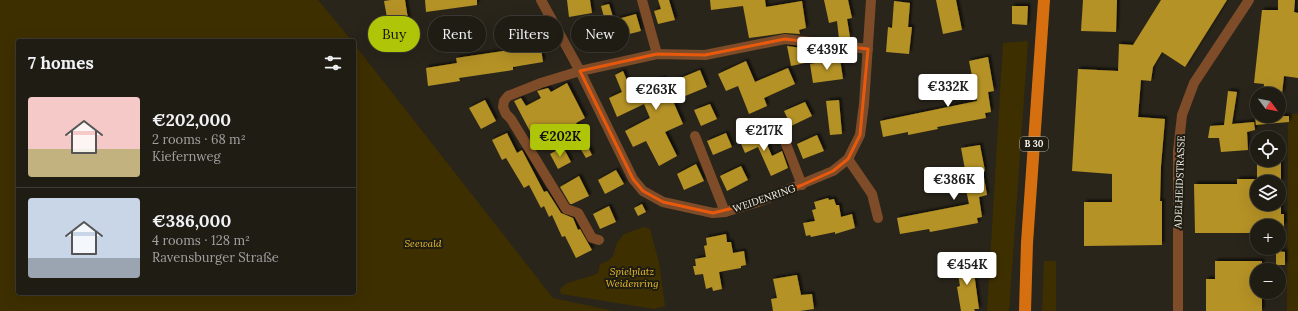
<!DOCTYPE html>
<html lang="en">
<head>
<meta charset="utf-8">
<style>
  :root { --surface:#1f1c14; --page:#2c2922; --text:#f1f3f6; --muted:#a1a1a0; --line:#3c3a34; --accent:#aec508 }
  body { margin:0; font-family:Lora,serif; background:var(--page); color:var(--text); height:100vh; display:flex; flex-direction:column; font-size:15px; white-space:nowrap }
  * { box-sizing:border-box; margin:0 }
  p { font-size:13px; color:var(--muted) }
  .icon { flex:none; width:22px; height:22px; fill:none; stroke:currentColor; stroke-width:2; stroke-linecap:round; stroke-linejoin:round }
  .map { position:relative; flex:1; overflow:hidden }
  .details { position:absolute; left:16px; top:39px; width:340px; height:256px; display:flex; flex-direction:column; background:var(--surface); border-radius:4px; box-shadow:0 4px 16px #0002,0 0 0 1px var(--line) }
  .details>* { flex:none }
  .top-card { position:absolute; left:368px; top:16px; width:380px; height:36px; display:flex; gap:8px }
  .needle { width:26px; rotate:122deg }
  .buttons { position:absolute; left:1250px; top:87px; display:grid; gap:8px }
  .buttons a { display:grid; place-items:center; width:36px; height:36px; border-radius:50%; background:var(--surface); box-shadow:0 4px 16px #0002,0 0 0 1px var(--line); font-size:20px }
  .price { position:absolute; translate:-50% -34px; padding:0 9px; border-radius:4px; background:#fff; color:#222; font-size:13px; line-height:26px; filter:drop-shadow(0 1px 2px #0008) }
  .price::after { content:''; position:absolute; left:50%; top:24px; width:12px; height:9px; margin-left:-6px; background:inherit; clip-path:polygon(0 0,100% 0,50% 100%) }
  .price.on { background:var(--accent); color:#111 }
  ul { padding:0; list-style:none }
  li { display:flex; align-items:center; gap:12px; height:100px; padding:0 12px }
  li+li { border-top:1px solid var(--line) }
  li span { display:grid; place-items:center; flex:none; width:112px; height:80px; border-radius:4px; color:#555 }
  li>.icon { margin-inline-start:auto }
  span .icon { width:48px; height:48px; fill:#fffc; stroke-width:1 }
  li b { font-size:17px }
  h2 { display:flex; justify-content:space-between; align-items:center; height:48px; padding:0 12px; font-size:17px }
  .chip { padding:0 14px; border-radius:18px; background:var(--surface); box-shadow:0 4px 16px #0002,0 0 0 1px var(--line); font-size:14px; line-height:36px }
  .chip.on { background:var(--accent); color:#111 }
  .map>svg:first-child { display:block }
  .green { fill:#3e2f01 }
  .building { fill:#b59225; filter:url(#shadow) }
  .lines { fill:none; stroke-linecap:round; stroke-linejoin:round }
  .minor { stroke:#7f4c29; stroke-width:10 }
  .primary { stroke:#d66f0f; stroke-width:12 }
  .marked { fill:none; stroke:#e8590c; stroke-width:3; stroke-linejoin:round }
  .labels { text-anchor:middle; stroke-width:4; stroke-linejoin:round; paint-order:stroke }
  .shield { fill:#1f1c12; stroke:#b5b2ab; stroke-width:1 }
  .shield-label { font-size:9px; font-weight:bold; fill:#f5f3ec }
  .street-label { font-size:10px; fill:#f5f3ec; stroke:#1f1c12 }
  .park-label { font-size:10px; font-style:italic; fill:#eabd2b; stroke:#1f1c12 }
</style>
</head>
<body>
<div class="map">
<svg width="1298" height="311" viewBox="0 0 1298 311">
  <defs>
    <filter id="shadow"><feDropShadow dx="2.5" dy="-2.5" stdDeviation="1" flood-color="#0009"/></filter>
  </defs>
  <rect width="100%" height="100%" fill="#29251b"/>
  <g class="green">
    <path d="M0 0H318L352 41H18V293H354V44L553 298 614 311H0Z"/>
    <path d="M1028 41 1009 311H987L1003 43Z"/>
    <path d="M1288 114H1298V311H1287Z"/>
    <path d="M644 227 650 229 659 263 665 306 654 309 561 294 560 289 567 283 591 276 598 273 600 264 608 261 613 256 617 243 624 234Z"/>
    <path d="M1044 261H1056V311H1042Z"/>
  </g>
  <g class="building">
    <path d="M391 0H405L409 25 413 24 417 45 397 48 393 28 389 29 384 1Z"/>
    <path d="M425 0H477V5L426 12Z"/>
    <path d="M567 0H590L592 13 569 17Z"/>
    <path d="M658 0H669L675 20 658 24 654 11 661 9Z"/>
    <path d="M710 0H765L766 7 802 1 806 28 799 30 800 34 785 33 749 38 743 6 711 10Z"/>
    <path d="M824 0H848L852 18 847 19 850 37 839 39 837 21 829 23Z"/>
    <path d="M936 0H956L962 30 943 34Z"/>
    <path d="M1083 0H1117L1116 32 1081 31Z"/>
    <path d="M1161 0H1227L1185 67 1162 52 1153 67 1151 81 1141 80 1138 117 1165 119 1161 166 1160 201H1162V245L1084 246V202H1112V174L1072 171 1078 69 1118 71 1119 44 1133 45Z"/>
    <path d="M1278 0H1295L1294 12 1298 13V78L1284 76 1282 94H1263L1264 84 1254 83 1262 10H1278Z"/>
    <path d="M894 1 910 3 908 27H912L909 54 886 52 888 27 892 28Z"/>
    <path d="M609 4 614 20 636 14 641 31 618 37 621 48 613 50 612 48 584 52 581 33 607 28 601 6Z"/>
    <path d="M1012 6H1028L1027 25 1012 24Z"/>
    <path d="M540 42 543 62 513 67V70L459 78 460 81 428 86 426 68 457 63 456 58 510 50V47Z"/>
    <path d="M787 46 802 48 805 63 791 66Z"/>
    <path d="M988 57 994 91 988 92 991 112 985 113 986 118 937 127 938 129 908 135V132L883 137 880 121 977 101 969 61Z"/>
    <path d="M840 59 843 79 813 83 810 64Z"/>
    <path d="M746 61 755 82 788 68 795 84 764 98 767 106 749 114 738 86 726 91 718 74Z"/>
    <path d="M700 70 707 87 673 101 683 124 665 132 677 156 659 166 646 141 633 147 625 131 650 118 644 104 617 117 609 98 622 92 615 75 623 71 632 92 663 78 666 84Z"/>
    <path d="M567 83 585 118 576 123 592 155 586 158 566 125 535 141 514 101 521 98 526 106 541 98 537 91 548 88 551 92Z"/>
    <path d="M1228 91 1237 92 1232 124 1254 122 1255 130 1247 132 1248 150 1221 152 1219 138H1208L1210 126 1224 125Z"/>
    <path d="M485 100 496 121 481 129 469 108Z"/>
    <path d="M839 100 842 134 830 135 826 101Z"/>
    <path d="M805 102 812 116 791 126 784 111Z"/>
    <path d="M710 104 717 119 701 126 694 110Z"/>
    <path d="M1255 116H1289V122L1256 125Z"/>
    <path d="M760 129 772 156 782 151 788 168 771 176 758 147 745 153 739 139Z"/>
    <path d="M507 133 517 153 522 150 544 192 547 191 561 213 573 218 578 230 580 229 592 250 576 258 565 236 562 237 552 215 549 217 544 206 541 208 529 185 524 188 506 158 502 160 492 140Z"/>
    <path d="M726 133 732 147 713 155 707 141Z"/>
    <path d="M817 135 824 151 803 159 797 144Z"/>
    <path d="M980 145 985 171 983 172 987 195 979 197 982 217 977 218 978 223 930 232 929 229 900 234 897 218 969 204 963 175H966L961 148Z"/>
    <path d="M563 147 571 162 558 169 550 154Z"/>
    <path d="M1257 160H1266V162H1281V182H1257Z"/>
    <path d="M696 164 704 181 684 190 677 174Z"/>
    <path d="M741 166 748 180 727 191 720 176Z"/>
    <path d="M616 170 624 184 605 194 598 180Z"/>
    <path d="M579 176 589 196 572 204H570L560 187Z"/>
    <path d="M1237 179H1257V204H1281V214H1284V226H1257V233H1195L1194 184H1237Z"/>
    <path d="M828 198 829 200 834 199 836 205H839L841 217 852 214 855 228 835 234V232L811 237 810 235 806 236 803 223 815 221 812 210 816 209 814 202Z"/>
    <path d="M642 204 646 212 638 216 634 208Z"/>
    <path d="M609 206 616 222 600 229 593 214Z"/>
    <path d="M726 234 727 242H731L733 253 744 251 746 265 741 266V268L719 272 722 289 713 291 712 287 706 289 703 274 695 275 693 266H696L695 259 706 257 704 246 707 245 706 238Z"/>
    <path d="M1276 251 1285 252V265H1276Z"/>
    <path d="M972 258 979 309H974L975 311H961L957 287 960 286 956 261Z"/>
    <path d="M1215 261H1262V270H1257V292H1262V311H1206V279H1215Z"/>
    <path d="M797 275 801 295 812 294 814 309 800 311H773L771 299 777 298 773 279Z"/>
  </g>
  <g class="lines">
    <g class="minor">
      <path d="M541 0 580 71 633 179 643 191 663 202 713 213 725 212 758 202 833 171 848 159 860 135 864 104 871 0"/>
      <path d="M642 0 657 54"/>
      <path d="M779 126 802 185"/>
      <path d="M695 136 725 212"/>
      <path d="M848 159 872 194 878 218"/>
      <path d="M599 240 592 238 578 213 566 209 511 119 506 114 503 107 504 101 508 96 541 83 580 71 657 54 705 55 785 39 868 49"/>
      <path d="M1178 311V151L1182 115 1194 83 1249 0"/>
    </g>
    <path class="primary" d="M1025 311 1027 243 1044 0"/>
  </g>
  <path class="marked" d="M785 39 868 49 860 135 848 159 833 171 802 185 758 202 713 213 663 202 643 191 633 179 580 71 657 54 705 55Z"/>
  <g class="labels">
    <rect class="shield" x="1020" y="137" width="28" height="14" rx="3"/>
    <g class="shield-label">
      <text x="1034" y="147">B 30</text>
    </g>
    <g class="street-label">
      <text transform="translate(1179 182) rotate(-88)" y="4">ADELHEIDSTRASSE</text>
      <text transform="translate(764 198) rotate(-19)" y="4">WEIDENRING</text>
    </g>
    <g class="park-label">
      <text x="423" y="247">Seewald</text>
      <text x="632" y="275">Spielplatz<tspan x="632" dy="12">Weidenring</tspan></text>
    </g>
  </g>
</svg>
<div class="buttons">
<a><svg class="needle" viewBox="-14 -14 28 28"><path d="M0-13l5 13h-10z" fill="#e53935"/><path d="M0 13l5-13h-10z" fill="#a1a1a0"/></svg></a>
<a><svg class="icon" aria-label="locate" viewBox="0 0 24 24"><circle cx="12" cy="12" r="6"/><path d="M12 2v4M12 18v4M2 12h4M18 12h4"/></svg></a>
<a><svg class="icon" aria-label="layers" viewBox="0 0 24 24"><path d="M12 4l9 5-9 5-9-5zM3 14l9 5 9-5"/></svg></a>
<a>+</a>
<a>−</a>
</div>
<b class="price" style="left:827px;top:71px">€439K</b>
<b class="price" style="left:948px;top:108px">€332K</b>
<b class="price" style="left:656px;top:111px">€263K</b>
<b class="price" style="left:764px;top:152px">€217K</b>
<b class="price on" style="left:560px;top:158px">€202K</b>
<b class="price" style="left:954px;top:201px">€386K</b>
<b class="price" style="left:967px;top:286px">€454K</b>
<div class="top-card">
<a class="chip on">Buy</a>
<a class="chip">Rent</a>
<a class="chip">Filters</a>
<a class="chip">New</a>
</div>
<section class="details">
<h2>7 homes<svg class="icon" aria-label="filters" viewBox="0 0 24 24"><path d="M4 7h16M4 17h16"/><circle cx="9" cy="7" r="2"/><circle cx="15" cy="17" r="2"/></svg></h2>
<ul>
<li><span style="background:linear-gradient(#f6c9c9 65%,#c2b280 0)"><svg class="icon" aria-label="home" viewBox="0 0 24 24"><path d="M3 11l9-7 9 7M6 9v11h12V9"/></svg></span><div><b>€202,000</b><p>2 rooms · 68 m²</p><p>Kiefernweg</p></div></li>
<li><span style="background:linear-gradient(#c9d6e8 75%,#9aa5b1 0)"><svg class="icon" aria-label="home" viewBox="0 0 24 24"><path d="M3 11l9-7 9 7M6 9v11h12V9"/></svg></span><div><b>€386,000</b><p>4 rooms · 128 m²</p><p>Ravensburger Straße</p></div></li>
</ul>
</section>
</div>
</body>
</html>
